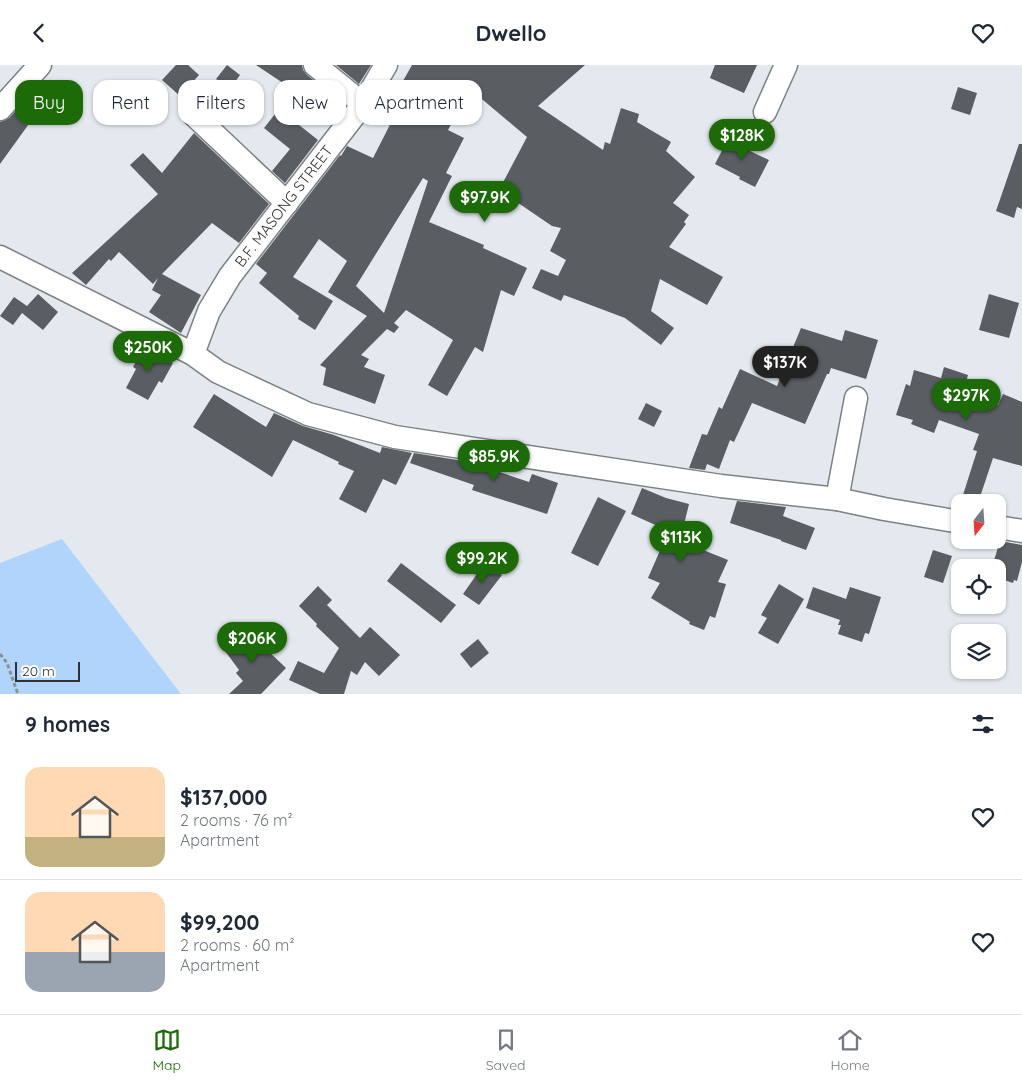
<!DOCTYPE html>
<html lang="en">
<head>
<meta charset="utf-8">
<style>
  :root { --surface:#fff; --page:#f2f2f3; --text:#1f2937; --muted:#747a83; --line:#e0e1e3; --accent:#1d6a08 }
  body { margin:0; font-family:Quicksand,sans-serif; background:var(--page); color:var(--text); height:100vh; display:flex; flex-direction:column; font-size:19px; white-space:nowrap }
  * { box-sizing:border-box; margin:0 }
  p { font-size:16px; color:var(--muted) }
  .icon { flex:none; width:28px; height:28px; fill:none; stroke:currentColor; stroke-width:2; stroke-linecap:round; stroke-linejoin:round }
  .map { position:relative; height:629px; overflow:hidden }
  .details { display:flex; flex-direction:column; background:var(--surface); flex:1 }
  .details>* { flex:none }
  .hud { position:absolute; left:15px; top:15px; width:500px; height:45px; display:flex; gap:10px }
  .needle { width:32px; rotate:197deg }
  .controls { position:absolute; left:951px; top:429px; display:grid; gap:10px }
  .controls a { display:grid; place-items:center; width:55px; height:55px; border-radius:10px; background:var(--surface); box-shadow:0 1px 4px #0004; font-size:25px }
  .scale { position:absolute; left:15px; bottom:12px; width:65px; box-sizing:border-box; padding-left:5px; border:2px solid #2f3133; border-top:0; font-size:14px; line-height:18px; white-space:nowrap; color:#2f3133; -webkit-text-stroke:4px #fff; paint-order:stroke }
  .price { position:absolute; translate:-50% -42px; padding:0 11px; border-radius:18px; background:var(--accent); color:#fff; font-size:16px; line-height:32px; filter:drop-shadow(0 1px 2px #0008) }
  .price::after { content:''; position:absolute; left:50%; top:30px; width:15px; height:11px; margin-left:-8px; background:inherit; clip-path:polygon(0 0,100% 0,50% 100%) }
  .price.current { background:#222; color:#fff }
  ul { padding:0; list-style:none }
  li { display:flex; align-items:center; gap:15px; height:125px; padding:0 25px }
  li+li { border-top:1px solid var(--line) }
  li span { display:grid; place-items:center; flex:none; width:140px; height:100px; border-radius:15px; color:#555 }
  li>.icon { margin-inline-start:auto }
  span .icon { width:60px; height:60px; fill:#fffc; stroke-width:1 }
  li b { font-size:21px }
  h2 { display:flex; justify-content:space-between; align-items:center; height:60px; padding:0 25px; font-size:21px }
  .pill { padding:0 18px; border-radius:15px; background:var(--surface); box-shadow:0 1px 4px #0004; font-size:18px; line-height:45px }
  .pill.current { background:var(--accent); color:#fff }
  header { display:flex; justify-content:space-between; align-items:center; height:65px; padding:0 25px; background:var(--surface); font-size:22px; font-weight:700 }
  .dock { display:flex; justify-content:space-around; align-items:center; height:70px; border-top:1px solid var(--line); background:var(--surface); font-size:14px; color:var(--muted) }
  .dock a { display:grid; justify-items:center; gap:2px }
  .dock .current { color:var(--accent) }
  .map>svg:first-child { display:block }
  .green { fill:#b1d4fc }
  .building { fill:#5a5e63; fill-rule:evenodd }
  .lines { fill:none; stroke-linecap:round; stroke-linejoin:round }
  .minor-casing { stroke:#7c8186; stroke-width:25 }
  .path { stroke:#8c9194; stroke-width:3; stroke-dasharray:4 2.5; stroke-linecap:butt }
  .minor { stroke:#fff; stroke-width:22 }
  .labels { text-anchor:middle; stroke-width:5; stroke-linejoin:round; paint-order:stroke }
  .street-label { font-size:15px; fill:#2f3133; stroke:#fff }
</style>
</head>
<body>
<header><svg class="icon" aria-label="back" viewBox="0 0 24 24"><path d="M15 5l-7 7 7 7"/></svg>Dwello<svg class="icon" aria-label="heart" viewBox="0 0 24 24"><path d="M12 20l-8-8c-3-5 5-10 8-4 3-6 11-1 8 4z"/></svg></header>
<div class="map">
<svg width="1022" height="629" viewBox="0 0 1022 629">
  <rect width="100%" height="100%" fill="#e3e9ee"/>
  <path class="green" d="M62 474 181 629H0V498Z"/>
  <g class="building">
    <path d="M176 0H188L199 10 180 31 162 15Z"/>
    <path d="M227 0 240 10 230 24 216 14Z"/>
    <path d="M256 0H302L303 5 307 10 344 40 338 48 308 27 304 32Z"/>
    <path d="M336 0H371L359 19Z"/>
    <path d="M412 0H585L538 41 603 85 605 77 610 79 621 43 639 49 637 57 671 77 666 86 695 112 673 138 689 150 684 157 686 159 669 182 723 212 707 240 660 214 651 246 674 263 661 280 625 253 564 230 561 236 532 223 541 204 558 211 566 195 550 186 561 163 552 161 499 125 527 72 470 24 448 65 464 73 446 108 452 111 429 157 484 180 483 183 527 203 514 231 501 225 483 287 475 282 447 331 428 320 453 275 406 245 394 258 399 262 394 268 387 264 361 290 369 294 364 302 385 310 375 339 323 320 326 303 320 300 367 251 328 227 347 196 319 174 293 212 333 236 315 265 298 254 299 251 259 218 267 208 256 199 340 90 341 91 347 81 373 93 399 42 390 39ZM423 113 428 116 384 248 356 221Z"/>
    <path d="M715 0H757L744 28 710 13Z"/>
    <path d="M958 22 977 28 970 50 951 44Z"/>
    <path d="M26 35 39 45 0 99V57L9 53Z"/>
    <path d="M279 44 318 75 285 118 272 106 290 84 264 63Z"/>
    <path d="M194 68 269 139 239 178 212 158 162 209 201 230 181 268 149 247 161 230 152 225 158 213 153 219 119 187 111 196 109 194 86 220 72 208 158 129 130 100 143 88 162 108Z"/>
    <path d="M730 70 752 82 750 86 769 95 755 122 739 114 740 112 715 99Z"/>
    <path d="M1019 79H1022V144L1017 142 1014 153 996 146Z"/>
    <path d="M38 229 58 247 43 265 22 248 13 260 0 251 14 232 27 241Z"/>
    <path d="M989 229 1019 238 1009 273 979 265Z"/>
    <path d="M801 263 842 276 845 265 878 275 866 314 831 303 829 309H827L805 359 752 338 734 377 730 375 719 404 707 399 705 405 689 403 702 369 707 370 719 342 722 344 740 304 777 321Z"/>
    <path d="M144 282 173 298 162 318 159 316 148 335 126 323 136 304 133 302Z"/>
    <path d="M944 302 968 310 963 328 998 340 1003 329 1022 337V401L993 393 978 438 962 433 977 386 973 385 979 369 939 355 934 368 911 359 913 355 896 350 906 319 910 321 914 305 941 313Z"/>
    <path d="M214 329 266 362 274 348 303 361 334 370 380 388 382 382 412 388 396 420 383 414 366 448 339 434 354 406 338 399 339 397 293 375 272 412 193 362Z"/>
    <path d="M646 338 662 346 654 362 638 354Z"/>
    <path d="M414 388 470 397 529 417 532 409 558 418 547 449 472 425 474 420 410 398Z"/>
    <path d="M642 423 666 433 689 439 681 472 683 473 681 476 728 495 718 517 726 519 715 553 710 551 704 565 689 559 690 557 651 533 660 518 648 513 662 481 655 479 662 463 631 449Z"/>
    <path d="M598 432 626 446 598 501 571 488Z"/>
    <path d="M737 436 786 442 783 451 815 463 806 485 781 476V475L730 458Z"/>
    <path d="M1000 476 1022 480V497L1017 516 1014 515 1013 518 998 513V502H992Z"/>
    <path d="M933 485 952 491 943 518 924 512Z"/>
    <path d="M401 498 456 540 441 558 387 516Z"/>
    <path d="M484 499 502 510 479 540 463 529Z"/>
    <path d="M779 519 804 534 778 579 758 568 767 553 761 550Z"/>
    <path d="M318 521 332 535 327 540 360 573 370 562 400 590 379 611 365 597 357 610 351 606 344 629H320L289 615 298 596 324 608 339 583 316 561 317 559 299 541Z"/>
    <path d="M813 522 846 534 850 522 881 532 869 569 865 568 862 577 838 569 841 560H838L840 555 806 543Z"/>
    <path d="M243 562 260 586 264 582 286 603 261 629H229L243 616 236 608 239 605 220 579Z"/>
    <path d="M478 574 489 588 471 603 460 589Z"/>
  </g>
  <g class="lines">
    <g class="minor-casing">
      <g id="minor">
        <path d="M315 0 363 39"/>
        <path d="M0 44 40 0"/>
        <path d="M765 47 786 0"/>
        <path d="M194 50 287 138"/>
        <path d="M0 192 193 289 218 307 308 349 395 372 721 421 837 434 884 444 960 457"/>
        <path id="s1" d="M193 289 209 246 230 211 363 39 386 0"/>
        <path d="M837 434 856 333"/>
        <path d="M998 462 1022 466"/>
      </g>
    </g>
    <path class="path" d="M0 589 7 598 18 629"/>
    <use href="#minor" class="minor"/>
  </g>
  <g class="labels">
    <g class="street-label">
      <text dy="5" stroke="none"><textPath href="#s1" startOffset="175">B.F. MASONG STREET</textPath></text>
    </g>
  </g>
</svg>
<div class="controls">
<a><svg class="needle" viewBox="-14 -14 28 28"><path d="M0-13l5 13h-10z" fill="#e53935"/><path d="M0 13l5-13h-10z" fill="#747a83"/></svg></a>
<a><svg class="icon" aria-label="locate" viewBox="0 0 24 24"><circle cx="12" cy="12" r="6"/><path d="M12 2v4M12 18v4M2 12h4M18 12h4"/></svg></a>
<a><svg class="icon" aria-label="layers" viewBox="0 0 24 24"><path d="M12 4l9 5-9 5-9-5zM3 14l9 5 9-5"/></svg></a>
</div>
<div class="scale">20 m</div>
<b class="price" style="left:742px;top:96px">$128K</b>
<b class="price" style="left:485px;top:158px">$97.9K</b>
<b class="price" style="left:148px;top:308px">$250K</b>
<b class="price current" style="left:785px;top:323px">$137K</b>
<b class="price" style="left:966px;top:356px">$297K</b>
<b class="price" style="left:494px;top:417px">$85.9K</b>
<b class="price" style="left:681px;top:498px">$113K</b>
<b class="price" style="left:482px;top:519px">$99.2K</b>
<b class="price" style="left:252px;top:599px">$206K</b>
<div class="hud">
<a class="pill current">Buy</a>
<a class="pill">Rent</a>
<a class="pill">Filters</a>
<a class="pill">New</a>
<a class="pill">Apartment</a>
</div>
</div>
<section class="details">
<h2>9 homes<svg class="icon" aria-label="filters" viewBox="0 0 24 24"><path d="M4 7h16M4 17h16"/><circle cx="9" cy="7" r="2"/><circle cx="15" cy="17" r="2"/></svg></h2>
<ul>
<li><span style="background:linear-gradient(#ffd9b3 70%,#c2b280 0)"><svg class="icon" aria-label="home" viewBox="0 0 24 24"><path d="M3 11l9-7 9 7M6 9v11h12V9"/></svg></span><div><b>$137,000</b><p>2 rooms · 76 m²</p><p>Apartment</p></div><svg class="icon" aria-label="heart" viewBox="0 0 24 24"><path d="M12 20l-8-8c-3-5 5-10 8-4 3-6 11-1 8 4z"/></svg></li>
<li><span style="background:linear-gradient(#ffd9b3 60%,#9aa5b1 0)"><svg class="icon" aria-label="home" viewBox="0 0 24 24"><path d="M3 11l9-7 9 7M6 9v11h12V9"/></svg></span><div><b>$99,200</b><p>2 rooms · 60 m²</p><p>Apartment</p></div><svg class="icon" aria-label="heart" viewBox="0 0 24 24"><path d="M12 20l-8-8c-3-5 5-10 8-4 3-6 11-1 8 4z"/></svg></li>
</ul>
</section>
<nav class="dock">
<a class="current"><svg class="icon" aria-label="map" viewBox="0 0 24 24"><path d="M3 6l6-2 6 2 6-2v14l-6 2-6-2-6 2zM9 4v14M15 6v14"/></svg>Map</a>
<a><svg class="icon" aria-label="saved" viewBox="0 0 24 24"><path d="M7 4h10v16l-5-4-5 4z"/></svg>Saved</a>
<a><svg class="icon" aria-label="home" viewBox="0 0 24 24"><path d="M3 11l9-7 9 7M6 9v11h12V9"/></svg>Home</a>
</nav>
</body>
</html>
